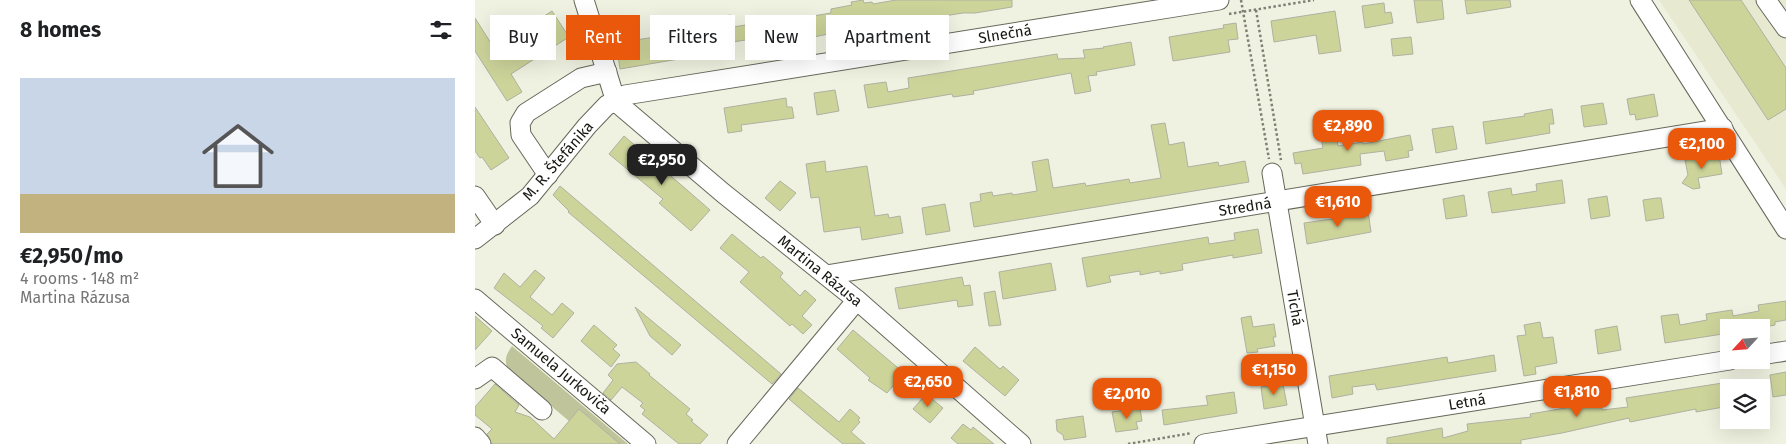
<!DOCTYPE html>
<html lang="en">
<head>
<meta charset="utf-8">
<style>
  :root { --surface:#fff; --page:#f2f2f2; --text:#202124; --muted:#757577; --line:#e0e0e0; --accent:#ea580c }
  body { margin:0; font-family:"Fira Sans",sans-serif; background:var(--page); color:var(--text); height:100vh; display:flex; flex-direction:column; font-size:19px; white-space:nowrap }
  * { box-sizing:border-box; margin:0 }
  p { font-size:16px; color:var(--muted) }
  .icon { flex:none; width:28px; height:28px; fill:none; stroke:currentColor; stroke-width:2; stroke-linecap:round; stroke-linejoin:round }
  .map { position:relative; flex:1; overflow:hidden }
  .side { display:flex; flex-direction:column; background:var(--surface); width:475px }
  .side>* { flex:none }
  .banner { position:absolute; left:15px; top:15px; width:475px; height:45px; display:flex; gap:10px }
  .needle { width:32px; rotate:244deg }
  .buttons { position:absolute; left:1245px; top:319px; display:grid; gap:10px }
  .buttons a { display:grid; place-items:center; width:50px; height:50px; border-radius:0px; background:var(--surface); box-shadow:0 5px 20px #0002; font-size:25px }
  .price { position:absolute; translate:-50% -42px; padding:0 11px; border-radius:10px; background:var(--accent); color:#fff; font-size:16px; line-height:32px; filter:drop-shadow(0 1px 2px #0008) }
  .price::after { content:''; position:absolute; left:50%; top:30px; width:15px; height:11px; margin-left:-8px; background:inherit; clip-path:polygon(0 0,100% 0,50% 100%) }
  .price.on { background:#222; color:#fff }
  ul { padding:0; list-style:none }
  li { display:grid; align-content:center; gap:10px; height:265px; padding:0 20px }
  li+li { border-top:1px solid var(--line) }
  li span { display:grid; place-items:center; height:155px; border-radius:0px; color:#555 }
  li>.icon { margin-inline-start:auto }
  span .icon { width:90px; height:90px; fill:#fffc; stroke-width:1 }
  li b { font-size:21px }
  h2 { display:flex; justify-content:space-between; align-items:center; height:60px; padding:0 20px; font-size:21px }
  .pill { padding:0 18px; border-radius:0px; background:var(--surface); box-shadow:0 5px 20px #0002; font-size:18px; line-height:45px }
  .pill.on { background:var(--accent); color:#fff }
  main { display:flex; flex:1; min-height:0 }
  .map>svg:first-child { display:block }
  .built { fill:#e7ead1 }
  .green { fill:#bfc49a }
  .building { fill:#cdd49a; stroke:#afb1a1 }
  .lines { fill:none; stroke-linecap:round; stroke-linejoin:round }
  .minor-casing { stroke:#66685a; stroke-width:21 }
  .path { stroke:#7f8075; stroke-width:2.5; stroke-dasharray:2.5 2.5; stroke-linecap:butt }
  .minor { stroke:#fff; stroke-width:19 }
  .labels { text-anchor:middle; stroke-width:4; stroke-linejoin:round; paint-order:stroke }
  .street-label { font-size:15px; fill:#161711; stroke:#fff }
</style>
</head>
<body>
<main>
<section class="side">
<h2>8 homes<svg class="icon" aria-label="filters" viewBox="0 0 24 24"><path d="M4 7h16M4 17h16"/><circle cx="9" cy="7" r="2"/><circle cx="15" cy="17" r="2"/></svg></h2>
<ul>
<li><span style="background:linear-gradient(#c9d6e8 75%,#c2b280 0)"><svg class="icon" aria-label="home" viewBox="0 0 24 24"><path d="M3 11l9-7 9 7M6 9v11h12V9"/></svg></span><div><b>€2,950/mo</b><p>4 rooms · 148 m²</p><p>Martina Rázusa</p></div></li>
</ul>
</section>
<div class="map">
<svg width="1311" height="444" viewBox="0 0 1311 444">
  <rect width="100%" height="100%" fill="#f0f2e1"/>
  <path class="built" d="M1184 0H1311V189Z"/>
  <path class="green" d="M37 346 153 444H134L138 438 104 409 94 421 33 370C29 359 31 355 37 346Z"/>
  <g class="building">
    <path d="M388 0 389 3 397 2 398 4 421 0H537V7L500 13H488L374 31 373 30 324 40 320 19 356 13V9L377 5 376 2Z"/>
    <path d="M939 0H967L969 19 942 23Z"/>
    <path d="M990 0H1035L1036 7 992 14Z"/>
    <path d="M1214 0H1266L1311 68V109L1293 120Z"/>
    <path d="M909 3 910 13 916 12 918 23 890 28 887 6Z"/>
    <path d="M77 11 94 37 36 74 47 92 32 101 0 51V18L19 48Z"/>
    <path d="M860 11 866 51 844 54 841 35 799 42 796 21Z"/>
    <path d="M256 15 258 27 302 20 304 32 299 33 300 43 279 47 277 39 238 45 239 53 145 69 141 43 193 35V38L207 36 208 39 235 35 233 18Z"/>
    <path d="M761 23 763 39 753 40 755 52 698 61 694 37 749 28 748 25Z"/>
    <path d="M936 37 938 54 918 56 916 39Z"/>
    <path d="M656 42 660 65 621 72 622 75 613 76 616 91 600 94 596 73 498 91 499 94 478 97 477 94 393 108 389 85 411 82 413 92 434 88 433 78 582 54 583 59 610 58 608 50 629 48 628 47Z"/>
    <path d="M360 90 364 111 342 115 339 93Z"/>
    <path d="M1179 94 1183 116 1161 120 1160 114 1155 115 1152 99Z"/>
    <path d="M311 98 312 107H317L319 118 266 125 267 131 253 133 249 108Z"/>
    <path d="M1128 103 1132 124 1109 127 1106 106Z"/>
    <path d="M0 107 34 158 16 170 7 157 5 158 0 151Z"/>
    <path d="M1077 109 1079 124H1074L1075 133 1011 144 1008 122 1050 116 1049 114Z"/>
    <path d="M690 123 694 145 709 142 713 167 743 162 744 166 770 161 774 182 499 227 495 203 506 201 505 194 517 192 518 196 537 193 538 195 562 191 557 162 573 159 578 188 610 183 611 186 654 179 655 183 686 178 676 125Z"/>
    <path d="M860 126 863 146 888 142V144L935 135 938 150 933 151 934 157 911 161 909 151 885 154 886 165 828 174 826 163 820 164 818 153 848 148 844 128Z"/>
    <path d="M978 126 982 149 961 153 957 129Z"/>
    <path d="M149 136 171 155 165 162 183 176 189 170 235 210 216 231 184 203 188 199 134 154Z"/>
    <path d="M1244 154 1247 174 1223 178 1225 188 1218 189 1207 183 1213 175 1210 160Z"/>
    <path d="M350 161 351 172 392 166 400 216 413 214 414 218 425 216 428 233 387 240 385 227 349 232 344 197 336 198 331 164Z"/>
    <path d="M1087 180 1090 203 1017 213 1013 192 1036 188 1037 195 1062 191 1061 184Z"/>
    <path d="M305 181 321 193 305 211 290 198Z"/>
    <path d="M85 186 306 374 297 384 93 212 94 211 78 195Z"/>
    <path d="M989 195 992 216 971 219 968 199Z"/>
    <path d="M1132 196 1135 216 1116 219 1113 199Z"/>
    <path d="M1182 198H1186L1189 218 1171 221 1168 200Z"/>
    <path d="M470 204 475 231 451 235 447 208Z"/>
    <path d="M893 211 896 232 832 244 829 223 871 217V215Z"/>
    <path d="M783 229 787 253 758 258V255L707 264 708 270 685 274V271L665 275V271L634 276 636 282 612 287 607 258 733 237 734 244 760 240 759 233Z"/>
    <path d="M257 234 286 258 288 256 308 273 305 277 325 296 330 290 341 300 327 316 337 325 328 334 317 324 315 326 265 282 274 272 245 248Z"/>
    <path d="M576 263 581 290 528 299 524 272Z"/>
    <path d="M60 270 70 278 55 297 77 315 87 303 99 313 78 338 66 328 68 326 19 288 29 273 45 287Z"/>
    <path d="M487 277 489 286 495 285 498 305 483 307 482 300 424 309 420 288Z"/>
    <path d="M520 291 526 325 514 326 509 293Z"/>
    <path d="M1311 301V320L1300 322V325L1286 328H1254V333L1190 343 1186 316 1203 314 1205 325 1232 320 1231 314 1257 310 1258 316 1284 311 1283 305Z"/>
    <path d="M160 307 206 345 197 355 175 336Z"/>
    <path d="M0 316 17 331 0 350Z"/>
    <path d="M776 316 778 327 799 324 801 337H798L800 346 782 349 783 352 772 353 766 318Z"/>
    <path d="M1065 322 1068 338 1078 337 1082 363 1060 367 1061 374 1049 376 1042 336 1051 335 1049 325Z"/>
    <path d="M119 325 142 345 138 349 145 355 136 367 106 341Z"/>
    <path d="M1142 326 1146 350 1123 354 1120 330Z"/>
    <path d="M378 330 429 373 412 393 393 380 395 378 362 349Z"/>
    <path d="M500 347 525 369 528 366 544 380 530 396 488 361Z"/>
    <path d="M1019 355 1021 371 902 390 900 384 877 387 878 394 857 398 854 376 972 357 973 363Z"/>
    <path d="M161 362 175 374 174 375 215 409 211 414 218 420 216 421 233 435 225 444H204L167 414 170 410 165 406 168 403 147 387 136 400 128 393 138 380 133 375 142 364Z"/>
    <path d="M1311 372V395L1298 397 1295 375Z"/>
    <path d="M1254 382V406L1221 412V409L1155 422 1154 418 1087 433 1046 440V444H912V438L967 428 968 438 993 431 992 424 1056 417 1055 414 1126 402 1127 410 1153 407 1151 398Z"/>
    <path d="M20 384 44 405 40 412 55 417 79 439 104 409 145 444H17L12 434 17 429 0 415V407Z"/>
    <path d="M808 384 812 405 789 409 786 387Z"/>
    <path d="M323 388 364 422 375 409 385 418 383 420 385 422 376 432 390 444H368L341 422 314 399Z"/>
    <path d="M759 392 762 413 689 425 687 410 733 405 731 396Z"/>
    <path d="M451 394 468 408 455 423 438 409Z"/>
    <path d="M665 408 667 421 661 422 663 429 641 432 637 412Z"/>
    <path d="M608 416 611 437 589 440 588 435 582 431 581 420Z"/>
    <path d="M488 424 496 430 498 427 519 444H483L476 438Z"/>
  </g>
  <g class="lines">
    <g class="minor-casing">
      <g id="minor">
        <path d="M109 0 141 102"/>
        <path d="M1165 0 1311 229"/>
        <path d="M1291 0 1311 28"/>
        <path d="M141 102 248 193 382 300 546 444"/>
        <path d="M797 173 843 444"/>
        <path d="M73 175 46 135 45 123 51 113 106 78 132 72"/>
        <path d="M0 196 20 225"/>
        <path d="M0 239 55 196 112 126 132 105 141 102 150 95 744 0"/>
        <path d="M351 275 1248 128"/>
        <path d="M0 299 171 444"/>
        <path d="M1286 355 1311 351"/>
        <path d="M0 379 17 367 67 410"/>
        <path d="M0 437 6 444"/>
        <path d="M262 444 382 300"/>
        <path d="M729 444 1255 360"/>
      </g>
    </g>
    <g class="path">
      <path d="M766 0 794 159"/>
      <path d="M781 10 806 160"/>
      <path d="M754 14 839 0"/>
      <path d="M653 444 717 433"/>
    </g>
    <use href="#minor" class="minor"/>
  </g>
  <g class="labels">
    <g class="street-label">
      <text transform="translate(530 34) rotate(-9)" y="5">Slnečná</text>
      <text transform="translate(83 161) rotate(-49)" y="5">M. R. Štefánika</text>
      <text transform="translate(770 207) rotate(-9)" y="5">Stredná</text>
      <text transform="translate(345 271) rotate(39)" y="5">Martina Rázusa</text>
      <text transform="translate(820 308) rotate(80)" y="5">Tichá</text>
      <text transform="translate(86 371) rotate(40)" y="5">Samuela Jurkoviča</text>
      <text transform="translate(992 402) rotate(-9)" y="5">Letná</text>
    </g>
  </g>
</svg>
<div class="buttons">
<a><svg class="needle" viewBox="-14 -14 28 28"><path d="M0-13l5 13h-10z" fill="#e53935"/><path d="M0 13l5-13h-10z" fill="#757577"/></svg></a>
<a><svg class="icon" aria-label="layers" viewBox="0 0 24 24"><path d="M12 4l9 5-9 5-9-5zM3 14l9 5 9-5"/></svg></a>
</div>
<b class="price" style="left:873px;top:152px">€2,890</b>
<b class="price" style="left:1227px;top:170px">€2,100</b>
<b class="price on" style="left:187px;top:186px">€2,950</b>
<b class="price" style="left:863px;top:228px">€1,610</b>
<b class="price" style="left:799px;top:396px">€1,150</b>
<b class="price" style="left:453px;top:408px">€2,650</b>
<b class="price" style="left:1102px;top:418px">€1,810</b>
<b class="price" style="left:652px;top:420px">€2,010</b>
<div class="banner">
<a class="pill">Buy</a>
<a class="pill on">Rent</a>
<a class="pill">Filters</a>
<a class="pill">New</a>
<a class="pill">Apartment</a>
</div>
</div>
</main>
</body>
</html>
